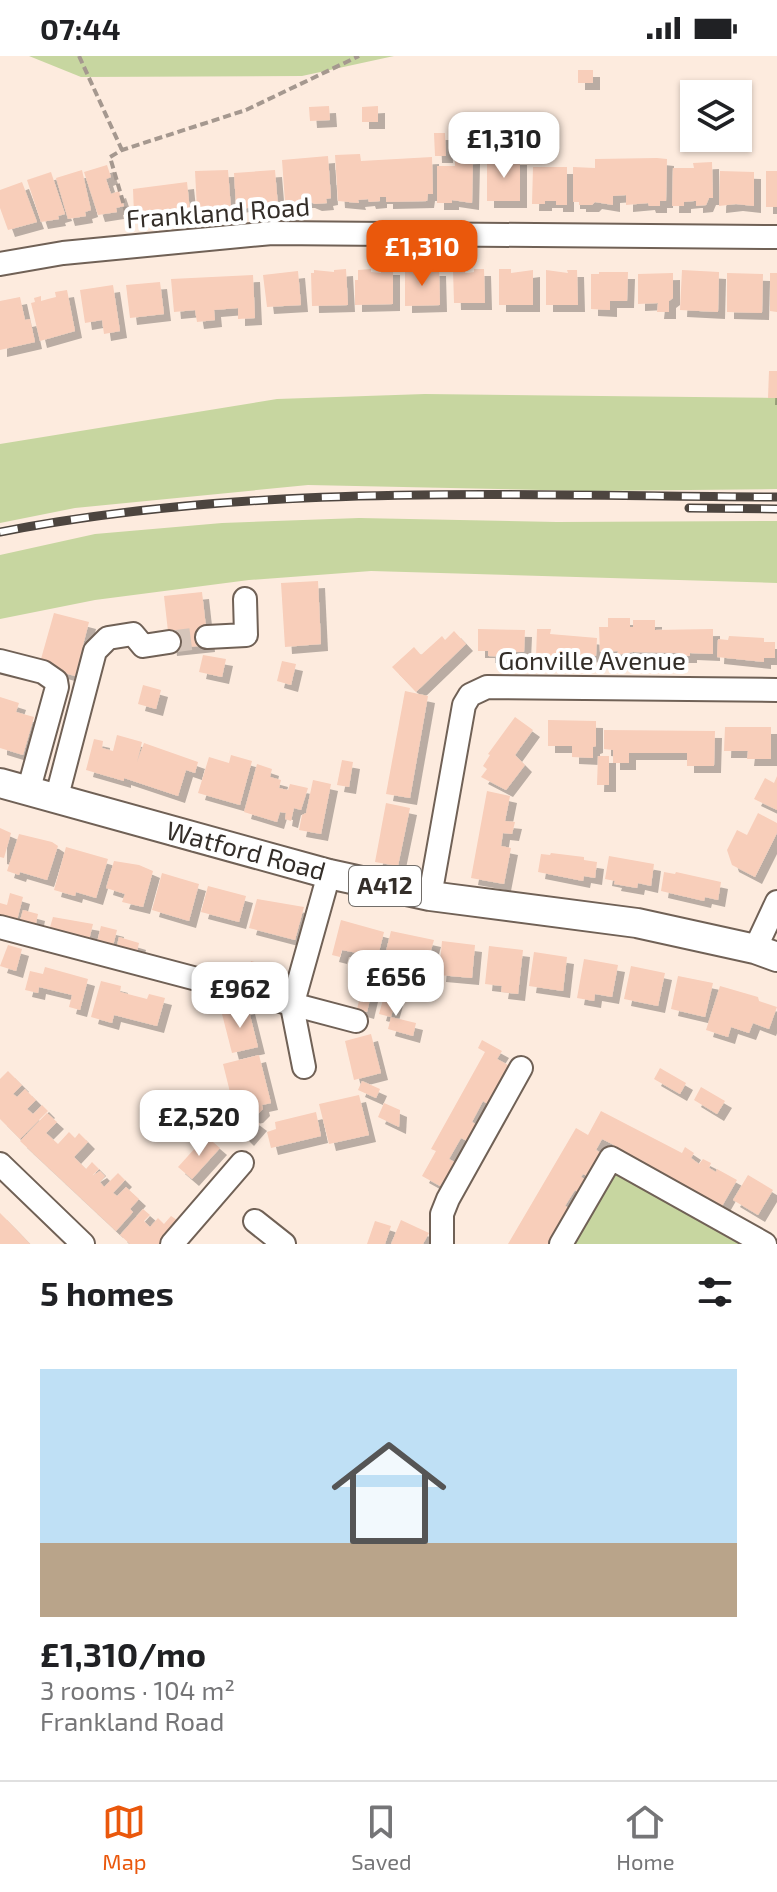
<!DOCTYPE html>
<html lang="en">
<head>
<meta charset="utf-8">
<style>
  :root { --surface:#fff; --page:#f2f2f2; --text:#202124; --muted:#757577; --line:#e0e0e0; --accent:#ea580c }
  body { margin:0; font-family:"Exo 2",sans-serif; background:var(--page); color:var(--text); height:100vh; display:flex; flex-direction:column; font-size:30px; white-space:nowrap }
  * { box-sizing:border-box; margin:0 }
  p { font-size:26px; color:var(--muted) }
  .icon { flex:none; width:44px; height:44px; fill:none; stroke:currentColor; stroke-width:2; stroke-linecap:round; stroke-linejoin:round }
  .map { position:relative; height:1188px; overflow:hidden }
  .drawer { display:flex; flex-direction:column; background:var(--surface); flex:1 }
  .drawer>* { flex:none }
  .controls { position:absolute; left:680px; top:24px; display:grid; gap:16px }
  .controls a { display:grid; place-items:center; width:72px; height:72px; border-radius:0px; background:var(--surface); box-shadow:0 2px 6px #0004; font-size:40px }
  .price { position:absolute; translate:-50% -68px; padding:0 18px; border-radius:16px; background:#fff; color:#222; font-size:26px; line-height:52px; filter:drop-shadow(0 2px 4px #0008) }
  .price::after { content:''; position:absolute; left:50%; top:48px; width:24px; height:18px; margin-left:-12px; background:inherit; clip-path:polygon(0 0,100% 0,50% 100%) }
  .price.active { background:var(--accent); color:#fff }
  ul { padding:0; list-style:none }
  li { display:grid; align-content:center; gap:16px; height:424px; padding:0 40px }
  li+li { border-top:2px solid var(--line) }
  li span { display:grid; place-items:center; height:248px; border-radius:0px; color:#555 }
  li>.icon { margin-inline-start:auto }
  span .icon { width:144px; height:144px; fill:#fffc; stroke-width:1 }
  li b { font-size:34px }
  h2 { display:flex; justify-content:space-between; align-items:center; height:96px; padding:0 40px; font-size:34px }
  .status { display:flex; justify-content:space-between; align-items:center; height:56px; padding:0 40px; background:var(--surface); direction:ltr }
  .status svg { height:22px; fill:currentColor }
  .menu { display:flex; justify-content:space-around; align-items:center; height:112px; border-top:2px solid var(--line); background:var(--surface); font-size:22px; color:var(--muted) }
  .menu a { display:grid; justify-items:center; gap:4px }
  .menu .active { color:var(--accent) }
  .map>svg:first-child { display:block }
  .green { fill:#c7d6a0 }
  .building { fill:#f8ceba; filter:url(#shadow) }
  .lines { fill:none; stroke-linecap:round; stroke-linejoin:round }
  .minor-tunnel { stroke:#d5c5ba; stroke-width:22; stroke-dasharray:22 11; stroke-linecap:butt }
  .minor-casing { stroke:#706156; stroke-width:26 }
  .major-casing { stroke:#706156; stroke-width:32 }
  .path { stroke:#a5988f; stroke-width:4; stroke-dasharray:8 4; stroke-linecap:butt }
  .minor { stroke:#fff; stroke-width:22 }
  .major { stroke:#fff; stroke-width:28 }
  .rail-casing { stroke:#4d453f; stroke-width:9 }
  .rail { stroke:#fff; stroke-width:6; stroke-dasharray:18; stroke-linecap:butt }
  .labels { text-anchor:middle; stroke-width:8; stroke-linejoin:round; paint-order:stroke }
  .shield { fill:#fff; stroke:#716d69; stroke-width:2 }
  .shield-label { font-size:24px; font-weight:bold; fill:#342e29 }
  .street-label { font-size:26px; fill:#342e29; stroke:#fff }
</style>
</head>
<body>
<div class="status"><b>07:44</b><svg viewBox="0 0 49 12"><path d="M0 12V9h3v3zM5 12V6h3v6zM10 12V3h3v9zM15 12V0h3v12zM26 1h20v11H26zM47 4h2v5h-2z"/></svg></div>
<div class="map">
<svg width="777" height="1188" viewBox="0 0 777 1188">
  <defs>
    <filter id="shadow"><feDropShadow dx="7" dy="7" stdDeviation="0" flood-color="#0004"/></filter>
  </defs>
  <rect width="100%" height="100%" fill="#fdebde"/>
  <g class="green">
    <path d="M29 0H394L302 20 81 21Z"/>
    <path d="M425 338 777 342V433L587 435 308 429 75 452 0 467V388L277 343Z"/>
    <path d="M359 462 557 466 777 465V527L371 515 249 524 95 544 0 563V499L95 478 222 467Z"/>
    <path d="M614 1117 739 1188H574Z"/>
  </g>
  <g class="building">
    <rect x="578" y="14" width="15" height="13"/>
    <path d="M329 50 330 64 310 65 309 51Z"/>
    <path d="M378 50V66H362V51Z"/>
    <path d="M434 77H445L446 100H435Z"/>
    <path d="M360 98 361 105 432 101 433 138H428L427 145 386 146V141H380V145L369 146 368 143 358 144 359 147 338 145 335 99Z"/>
    <path d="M328 100 331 142 326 143 327 147 315 148 308 145H304V149L291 150V146H285L282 104Z"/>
    <path d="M473 101 472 147 452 144V147H437V110H455V102Z"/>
    <rect x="487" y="102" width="33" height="43"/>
    <path d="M657 102 667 103 666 145H660V150H649L648 147 626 149V139L613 140V149L595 146 592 149H579V146H573V111L595 112V103Z"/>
    <path d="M712 106 713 142H709L706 149 696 150V145H694L684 146V150H672L673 112H694L693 107Z"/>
    <path d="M107 109 111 121 106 123 111 138 119 135 124 150 116 152 117 156 98 159 84 116Z"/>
    <path d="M533 111H567V149H556V145H545V148H532Z"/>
    <path d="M82 114 91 154 85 156 86 160 68 163 56 122Z"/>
    <path d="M228 114 231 153H197L195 115Z"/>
    <path d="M275 114 278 150 266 151 265 148 243 153V149L236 150 234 117Z"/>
    <path d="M720 115 754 116V150L736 148 719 150Z"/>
    <rect x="766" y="115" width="11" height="36"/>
    <path d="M51 116 65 158 58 160 59 163 41 166 27 124Z"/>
    <path d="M22 126 37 166 8 174 0 152V134Z"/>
    <path d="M187 126 190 155 134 158 133 133Z"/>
    <path d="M381 212H393V248L355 249V224H358V214L371 213V216L381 217Z"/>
    <path d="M346 213 348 249 312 250 311 217H314V214L334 216V214Z"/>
    <path d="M405 213 427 216V213H439L440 249 405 250Z"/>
    <path d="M465 213V217H468L474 216V213H484L485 247H454L453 214Z"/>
    <path d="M499 213H511V217L533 214V249H499Z"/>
    <path d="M546 214 568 217 567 214H577L578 249H546Z"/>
    <path d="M682 214 719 216 718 256 680 254Z"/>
    <path d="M298 215 301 249 267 251 263 219Z"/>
    <path d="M599 216H628L627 245H610V254L591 253V218H599Z"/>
    <path d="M673 217V242L669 245V256H657L658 247 638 248V218Z"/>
    <path d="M727 217 763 218 762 257 727 256Z"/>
    <path d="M770 217H777V256L770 255Z"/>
    <path d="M253 219 255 262 238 263V252L214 254 215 264 197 266 195 254 174 256 171 223Z"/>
    <path d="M160 226 164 258 130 262 126 229Z"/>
    <path d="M113 229 120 275 104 278 102 264 85 267 80 234Z"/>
    <path d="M67 234 75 275 40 285 31 247 35 246 34 242 41 240V245L48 243 56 241 55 236Z"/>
    <path d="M20 241 25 264 30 263 35 286 0 294V245Z"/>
    <path d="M769 315H777V342H768Z"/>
    <path d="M318 525 321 588 285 591 281 527Z"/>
    <path d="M202 536 208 589 170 593 164 540Z"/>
    <path d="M54 557 89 566 75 620 39 610Z"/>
    <path d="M608 562H630V571H633V564H655V574L713 573V598L690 597V600H680V597L633 596 617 599 618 595 600 596 599 571H608Z"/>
    <path d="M478 573 525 574 524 596H515L514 601 488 600V595H478Z"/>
    <path d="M537 573H551L550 578 597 582 596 600 586 599 585 603 536 601Z"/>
    <path d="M454 575 466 588 416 636 392 611 414 591 421 599 442 580 445 584Z"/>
    <path d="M729 580 764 582V586H775V602H764V606L717 601 718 583 728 584Z"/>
    <path d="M203 599 226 603 222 621 199 616Z"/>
    <path d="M282 605 296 608 291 629 277 625Z"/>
    <path d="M143 629 161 634 156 653 138 648Z"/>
    <path d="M405 635 428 640 410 742 386 738Z"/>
    <path d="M0 641 19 647 16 656 34 661 23 699 0 692Z"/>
    <path d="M515 661 533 674 515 699 525 709 506 734 481 721 487 713 483 710 490 699 488 698Z"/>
    <path d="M548 664 596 665V690L593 691V702L572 701V690H548Z"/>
    <path d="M725 671H771V703H747L748 695H724Z"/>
    <path d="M604 674 715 675 714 710H687V697H629V707H613V694L604 693Z"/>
    <path d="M117 679 142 686 137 706 144 687 198 706 195 717 186 714 178 740 124 722V725L86 714 94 683 103 685 102 692 113 695Z"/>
    <path d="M231 699 252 705 240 749 198 737 209 701 229 707Z"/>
    <path d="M598 700H609V729H597Z"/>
    <path d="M342 704 353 706 349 731 337 729Z"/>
    <path d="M257 708 272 713 270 721 281 724 279 732 288 734 290 728 308 732 301 754 294 752 291 765 285 763 286 757 280 756 277 766 244 756Z"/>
    <path d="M777 720V754L754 743 765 722 774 727Z"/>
    <path d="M313 724 331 728 321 778 299 774 302 759 306 757Z"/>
    <path d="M487 735 510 740 505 765 515 766 512 778 503 777 501 790 511 792 504 828 471 822Z"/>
    <path d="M386 747 410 752 398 810 375 806Z"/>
    <path d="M758 757 777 767V777L755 821 732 809 727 794 737 774 747 779Z"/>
    <path d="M0 772 11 777 4 802 0 801Z"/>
    <path d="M19 778 52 786 58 790 47 824 20 816 19 819 7 815Z"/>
    <path d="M66 791 108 803 96 842 76 836 75 840 54 834Z"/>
    <path d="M551 797 584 801V804L597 806 595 822 584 820 583 825 538 816 541 798 550 799Z"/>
    <path d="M609 800 654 808 651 830 638 827 637 832 614 828 615 825 605 823Z"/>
    <path d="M114 805 139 809 153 815 143 851 122 846 125 838 106 832Z"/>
    <path d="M664 816 675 818 676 816 721 826 718 844 705 841 704 845 661 835Z"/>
    <path d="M162 817 199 828 189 865 152 854Z"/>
    <path d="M208 830 246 840 239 866 201 856Z"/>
    <path d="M10 837 23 841 15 872 0 868V847L7 849Z"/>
    <path d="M257 843 304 851 295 884 249 872Z"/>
    <path d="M23 854 38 858 34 877 18 872Z"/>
    <path d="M53 861 93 868 88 888 48 878Z"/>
    <path d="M341 864 384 876 375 912 355 904 357 897 342 894 340 901 332 899Z"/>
    <path d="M101 870 117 874 113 890 97 886Z"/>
    <path d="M391 875 434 884 421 928 381 915Z"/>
    <path d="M119 881 139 887 135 904 115 898Z"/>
    <path d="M442 885 475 889 472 922 439 919Z"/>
    <path d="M8 889 22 893 16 915 0 910Z"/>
    <path d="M489 890 523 894 518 938 501 936 502 930 485 928Z"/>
    <path d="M534 896 567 901 563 935 529 930Z"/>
    <path d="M584 903 618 909 612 941 595 938 594 945 577 942Z"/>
    <path d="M251 905 261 908 257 924 278 929 275 939 245 928Z"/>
    <path d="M631 910 665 917 658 950 624 943Z"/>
    <path d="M45 911 88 923 80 954 69 951 72 939 39 931 38 937 25 934 30 915 43 918Z"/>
    <path d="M678 920 713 927 705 961 671 953Z"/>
    <path d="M101 925 121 930 120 936 147 943 149 938 165 942 157 970 114 959 112 967 91 961Z"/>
    <path d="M720 930 758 941 759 945 777 951 769 973 753 967 749 977 731 971 728 981 706 974Z"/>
    <path d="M361 937 371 939 367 956 357 953Z"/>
    <path d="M384 940 396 943 391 961 416 967 413 980 388 973 391 961 379 958Z"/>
    <path d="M248 951 258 991 232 997 222 958Z"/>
    <path d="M371 978 381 1017 354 1024 345 985Z"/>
    <path d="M482 984 502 995 497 1003 510 1010 492 1051 483 1045 472 1066 480 1071 471 1087 461 1082 449 1103 458 1108 449 1124 445 1122 440 1130 422 1120 436 1095 431 1093 485 996 478 992Z"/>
    <path d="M259 999 271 1047 262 1049 263 1053 256 1060 245 1062 238 1034 230 1036 223 1008Z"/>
    <path d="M660 1012 686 1027 680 1038 654 1023Z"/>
    <path d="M8 1015 22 1029 13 1038 17 1041 25 1033 36 1044 27 1053 33 1058 42 1049 48 1055 20 1083 0 1063V1023Z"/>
    <path d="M362 1025 380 1033 376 1042 358 1034Z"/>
    <path d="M701 1031 725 1045 717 1058 694 1044Z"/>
    <path d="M359 1039 369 1079 329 1088 319 1048Z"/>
    <path d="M384 1047 400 1054 399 1071 378 1061Z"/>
    <path d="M601 1055 682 1097 685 1091 694 1097 691 1102 699 1108 703 1103 711 1107 709 1112 716 1116 717 1113 737 1124 721 1152 638 1112 641 1106 634 1101 630 1107 610 1095 614 1089 602 1083 596 1094 601 1097 587 1120 583 1118 581 1121 586 1124 579 1137 575 1134 565 1150 569 1152 548 1188H508L576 1072 588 1079Z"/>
    <path d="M316 1056 321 1080 271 1092 267 1076 276 1073 275 1066Z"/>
    <path d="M47 1057 57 1066 46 1077 58 1088 69 1076 75 1082 79 1077 88 1086 74 1101 86 1113 92 1106 99 1113 92 1120 100 1115 105 1120 100 1126 104 1131 118 1117 125 1124 113 1137 117 1140 126 1131 139 1143 130 1153 133 1156 116 1175 20 1085Z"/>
    <path d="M252 1062 260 1068 247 1083 240 1076Z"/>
    <path d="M206 1080 220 1092 192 1123 178 1111Z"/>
    <path d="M748 1119 773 1134 758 1159 733 1144Z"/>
    <path d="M143 1153 150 1159 144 1165 150 1171 158 1162 164 1168 171 1160 177 1164 163 1181 180 1188H130L120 1179Z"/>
    <path d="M0 1157 10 1167 30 1188H0Z"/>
    <path d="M401 1164 429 1177 423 1188H391Z"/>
    <path d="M375 1165 391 1170 385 1188H367Z"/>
  </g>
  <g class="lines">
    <path class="minor-tunnel" d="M169 586 207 581"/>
    <g class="minor-casing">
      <g id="minor">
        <path d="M0 208 63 197 272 177 777 181"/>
        <path d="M207 581 246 579 245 543"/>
        <path d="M0 605 43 616 56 625 57 631 28 736"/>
        <path d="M56 744 95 595 108 582 133 578 143 590 169 586"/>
        <path d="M430 840 464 649 470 639 487 631 777 634"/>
        <path d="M0 871 356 965"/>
        <path d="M755 893 777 846"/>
        <path d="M304 1011 292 950 329 818"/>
        <path d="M0 1108 83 1188"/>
        <path d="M255 1165 284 1188"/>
        <path d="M172 1188 242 1107"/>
        <path d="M442 1188V1158L448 1143 521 1012"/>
        <path d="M561 1188 611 1102 765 1188"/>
      </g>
    </g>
    <g class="major-casing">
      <path id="major" d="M0 727 329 818 430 840 637 867 755 893 777 901"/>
    </g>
    <g class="path">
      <path d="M79 0 122 94"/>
      <path d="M130 170 110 101 122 94 246 54 359 0"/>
    </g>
    <use href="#minor" class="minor"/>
    <use href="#major" class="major"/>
    <g class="rail-casing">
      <g id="rail">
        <path d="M689 452 777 453"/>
        <path d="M0 476C256 426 517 440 777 441"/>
      </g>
    </g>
    <use href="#rail" class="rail"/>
  </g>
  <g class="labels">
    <rect class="shield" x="349" y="810" width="72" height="40" rx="6"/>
    <g class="shield-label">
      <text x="385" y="838">A412</text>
    </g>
    <g class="street-label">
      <text transform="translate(218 157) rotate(-4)" y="9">Frankland Road</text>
      <text x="592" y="614">Gonville Avenue</text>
      <text transform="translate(246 795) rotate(15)" y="9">Watford Road</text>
    </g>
  </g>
</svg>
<div class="controls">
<a><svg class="icon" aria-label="layers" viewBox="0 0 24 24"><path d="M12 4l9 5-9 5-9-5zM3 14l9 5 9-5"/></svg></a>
</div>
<b class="price" style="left:504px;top:124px">£1,310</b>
<b class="price active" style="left:422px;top:232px">£1,310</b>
<b class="price" style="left:396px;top:962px">£656</b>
<b class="price" style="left:240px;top:974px">£962</b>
<b class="price" style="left:199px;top:1102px">£2,520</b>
</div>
<section class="drawer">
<h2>5 homes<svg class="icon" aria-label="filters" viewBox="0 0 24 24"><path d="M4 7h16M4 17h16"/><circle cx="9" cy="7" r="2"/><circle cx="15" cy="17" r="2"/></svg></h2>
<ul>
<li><span style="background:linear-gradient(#bfe0f5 70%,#b9a48a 0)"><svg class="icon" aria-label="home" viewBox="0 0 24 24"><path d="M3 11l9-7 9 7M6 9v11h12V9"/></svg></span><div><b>£1,310/mo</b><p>3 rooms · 104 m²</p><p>Frankland Road</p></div></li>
</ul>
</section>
<nav class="menu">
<a class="active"><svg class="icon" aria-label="map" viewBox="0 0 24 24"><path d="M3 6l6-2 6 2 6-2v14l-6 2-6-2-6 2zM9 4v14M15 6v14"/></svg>Map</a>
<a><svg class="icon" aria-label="saved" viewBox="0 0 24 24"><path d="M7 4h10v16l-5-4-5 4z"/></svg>Saved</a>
<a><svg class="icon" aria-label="home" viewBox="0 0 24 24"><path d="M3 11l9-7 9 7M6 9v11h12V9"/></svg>Home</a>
</nav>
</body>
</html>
